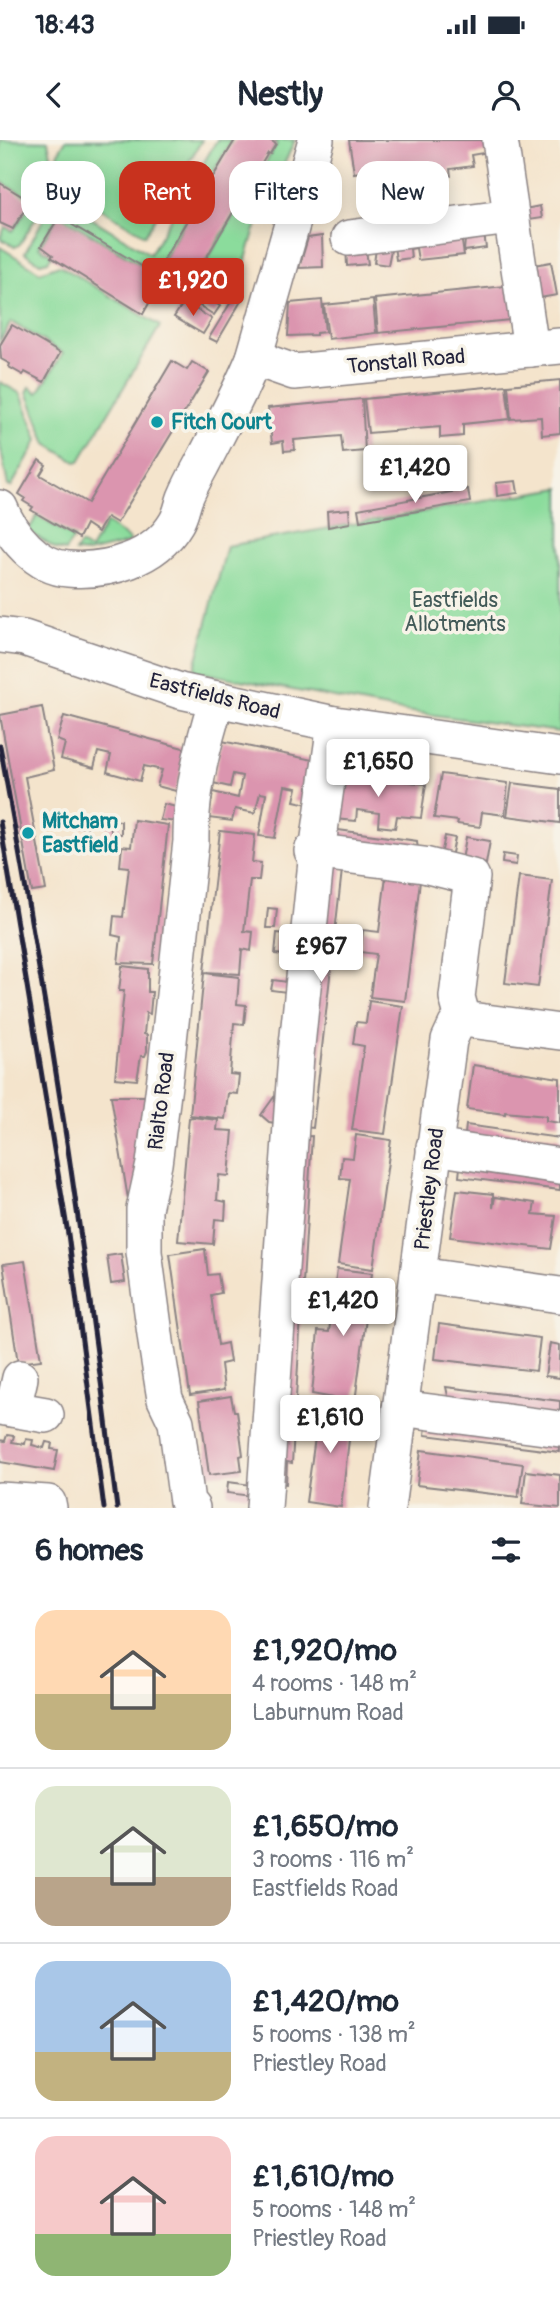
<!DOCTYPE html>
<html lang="en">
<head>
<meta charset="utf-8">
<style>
  :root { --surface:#fff; --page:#f2f2f3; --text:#1f2937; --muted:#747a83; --line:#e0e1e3; --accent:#c8321e }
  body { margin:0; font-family:Pangolin,sans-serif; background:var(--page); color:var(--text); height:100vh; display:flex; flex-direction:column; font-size:26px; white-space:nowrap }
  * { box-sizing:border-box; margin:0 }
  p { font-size:23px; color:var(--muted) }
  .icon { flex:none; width:38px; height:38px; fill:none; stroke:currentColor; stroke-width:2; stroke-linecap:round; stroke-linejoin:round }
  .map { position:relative; height:1368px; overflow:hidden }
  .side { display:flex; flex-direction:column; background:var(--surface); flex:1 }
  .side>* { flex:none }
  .guide { position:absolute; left:21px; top:21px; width:518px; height:63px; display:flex; gap:14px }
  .price { position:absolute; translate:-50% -60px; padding:0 16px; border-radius:7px; background:#fff; color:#222; font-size:23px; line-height:46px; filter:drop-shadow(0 2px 4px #0008) }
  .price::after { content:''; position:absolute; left:50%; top:42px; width:21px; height:16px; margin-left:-10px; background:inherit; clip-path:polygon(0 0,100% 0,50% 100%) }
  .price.current { background:var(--accent); color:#fff }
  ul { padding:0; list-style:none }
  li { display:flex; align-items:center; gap:21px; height:175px; padding:0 35px }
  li+li { border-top:2px solid var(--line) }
  li span { display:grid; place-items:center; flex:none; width:196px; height:140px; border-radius:21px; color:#555 }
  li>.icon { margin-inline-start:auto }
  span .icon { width:84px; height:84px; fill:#fffc; stroke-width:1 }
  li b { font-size:30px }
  h2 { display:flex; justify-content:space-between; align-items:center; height:84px; padding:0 35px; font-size:30px }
  .pill { padding:0 24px; border-radius:21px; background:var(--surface); box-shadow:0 4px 18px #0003; font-size:24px; line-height:63px }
  .pill.current { background:var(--accent); color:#fff }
  .status { display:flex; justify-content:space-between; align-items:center; height:49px; padding:0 35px; background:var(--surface); direction:ltr }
  .status svg { height:19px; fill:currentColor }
  header { display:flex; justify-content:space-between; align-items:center; height:91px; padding:0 35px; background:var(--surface); font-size:32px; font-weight:700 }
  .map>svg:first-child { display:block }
  .green { fill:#8bdc9c; stroke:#567f6c; stroke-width:2 }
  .building { fill:#db95af }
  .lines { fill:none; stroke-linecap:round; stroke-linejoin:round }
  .minor-casing { stroke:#8b8384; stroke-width:38 }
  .minor { stroke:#fff; stroke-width:35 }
  .rail { stroke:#22223b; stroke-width:5 }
  .culture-dot { fill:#0f9aa8; stroke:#f7f3e8; stroke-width:2.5 }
  .labels { text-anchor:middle; stroke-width:7; stroke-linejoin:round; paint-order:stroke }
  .street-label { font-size:21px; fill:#22223b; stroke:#f7f3e8 }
  .culture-label { font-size:21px; font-weight:bold; fill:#0d838f; stroke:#f7f3e8; text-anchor:start }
  .park-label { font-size:21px; fill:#425a58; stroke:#f7f3e8 }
</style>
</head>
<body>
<div class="status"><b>18:43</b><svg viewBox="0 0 49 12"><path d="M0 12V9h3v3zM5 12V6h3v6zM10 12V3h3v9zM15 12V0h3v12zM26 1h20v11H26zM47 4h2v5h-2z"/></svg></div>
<header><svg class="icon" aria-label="back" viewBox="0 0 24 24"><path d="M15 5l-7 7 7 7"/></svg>Nestly<svg class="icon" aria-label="person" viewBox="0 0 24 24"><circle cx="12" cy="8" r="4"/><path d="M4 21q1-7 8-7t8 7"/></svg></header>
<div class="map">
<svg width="560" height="1368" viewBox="0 0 560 1368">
  <rect width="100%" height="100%" fill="#f7f3e8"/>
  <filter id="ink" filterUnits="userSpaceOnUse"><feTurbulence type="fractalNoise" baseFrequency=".0143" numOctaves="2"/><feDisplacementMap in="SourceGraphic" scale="14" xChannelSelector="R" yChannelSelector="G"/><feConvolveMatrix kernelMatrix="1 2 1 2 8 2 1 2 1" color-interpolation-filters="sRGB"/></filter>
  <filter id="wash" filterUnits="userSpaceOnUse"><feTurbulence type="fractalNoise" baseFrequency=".00686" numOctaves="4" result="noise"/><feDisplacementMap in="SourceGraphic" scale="28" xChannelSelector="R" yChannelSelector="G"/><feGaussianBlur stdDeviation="1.57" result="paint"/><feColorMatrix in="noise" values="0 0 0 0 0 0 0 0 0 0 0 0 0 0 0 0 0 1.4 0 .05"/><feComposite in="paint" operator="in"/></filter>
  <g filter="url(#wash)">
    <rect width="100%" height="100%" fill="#f4e4cc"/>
    <g class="green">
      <path d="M0 0 48 1 57 43 20 104 15 107 0 98 5 87 13 91 33 60 0 41Z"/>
      <path d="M66 0H202L145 95 65 47 58 13Z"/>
      <path d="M217 0H232L155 133 59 75 39 107 52 115 48 121 40 123 25 113 53 62 58 58 150 114Z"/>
      <path d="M272 0H295L254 92 237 150 228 145 220 162 191 146 277 4Z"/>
      <path d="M0 107 40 132 59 125 160 186 80 321 76 322 47 304 27 252 30 247 38 253 63 213 11 182 0 201Z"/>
      <path d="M0 242 21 254 38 300 11 347 8 346 0 305Z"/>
      <path d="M560 348V592L397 570 194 531 227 406Z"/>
      <path d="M37 376 74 398 65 411 56 409 28 391Z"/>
      <path d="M106 383 130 400 129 403 88 413 75 412 80 404 90 410Z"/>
    </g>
    <g id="blocks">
      <g class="building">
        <path d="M235 0H270L276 4 270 14 268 13 185 154 178 151 169 165 153 156 143 174 51 117 53 115 41 106 59 77 155 134Z"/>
        <path d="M349 0H494L495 11 471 15 473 26 450 29 451 36 427 40 424 22 402 25 404 38 380 42 378 29 354 33Z"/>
        <path d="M0 43 30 61 13 89 0 83Z"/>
        <path d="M429 58 433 80 411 83 407 62Z"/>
        <path d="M540 66 542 78 522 81 520 70Z"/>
        <path d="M483 86 486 108 464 111 466 88Z"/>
        <path d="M460 89 464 115 418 120 416 108 410 109 411 118 396 120 393 99Z"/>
        <path d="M322 96 323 127 299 128 308 98Z"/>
        <path d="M377 102 392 105 388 125 374 123Z"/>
        <path d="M365 103 368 124 347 126 346 105Z"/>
        <path d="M551 122 557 155 534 159 528 126Z"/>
        <path d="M516 145 520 179 378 193 375 159Z"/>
        <path d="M191 149 220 166 214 175 186 157Z"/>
        <path d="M237 152 244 156 217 202 209 198Z"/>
        <path d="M322 160 325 192 316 193V195L288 196 290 163Z"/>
        <path d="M373 160 376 193 328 199 324 165Z"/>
        <path d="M184 162 212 179 203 194 174 177Z"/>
        <path d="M12 185 60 213 44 242 25 232 23 235 9 227 10 224 1 219 0 205Z"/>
        <path d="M172 221 187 230 192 222 209 232 117 383 107 377 98 392 86 384 79 398 31 370 33 367 23 361 25 358 19 354 39 320 46 325 40 335 88 363Z"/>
        <path d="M560 240V293L542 295 541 277 511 279 508 245Z"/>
        <path d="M506 245 510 279 463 284V296L440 298V287L368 293 364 259Z"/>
        <path d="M362 259 365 311 343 313 341 296 294 300 295 310 284 311 283 301 272 303 268 268Z"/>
        <path d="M516 341 518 353 497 356 496 343Z"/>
        <path d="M468 349 470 362 360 381 358 369Z"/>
        <path d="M349 369 350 383 328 387 327 371Z"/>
        <path d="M42 567 54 630 25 637 46 750 32 752 0 575Z"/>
        <path d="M64 576 187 609 176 651 157 646 162 630 144 626 140 641 107 632 111 615 98 612 94 628 61 619 65 603 57 600Z"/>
        <path d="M222 601 322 622 313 665 294 661 297 648 285 646 275 698 259 696 266 654 260 653 255 673 235 669 232 681 208 678 213 652 238 658 242 636 233 634 230 647 213 643Z"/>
        <path d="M339 633 426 644 421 678 397 676 395 688 378 686 379 673 357 670 356 681 334 679Z"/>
        <path d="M441 634 508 643 505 675 482 672 480 687 457 684 458 681 434 678Z"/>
        <path d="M512 643 560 649V683L507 676Z"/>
        <path d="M164 664 180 668 177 682 160 680Z"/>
        <rect x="70" y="678" width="17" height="9"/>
        <path d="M105 680 121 681V694L111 693V687H105Z"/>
        <path d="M134 680 168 685 153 824 118 823 121 797 112 795 114 776 123 777 129 727 120 726 122 706 131 707Z"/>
        <path d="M331 689 417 701 418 710 340 709Z"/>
        <path d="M220 691 255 695 252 722 261 723 259 740H250L244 791 253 792 251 811 242 809 240 834 204 832Z"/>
        <path d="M445 696 455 698 451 718 441 715Z"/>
        <path d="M466 697 490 701 486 724 462 720Z"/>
        <path d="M503 714 517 716 516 725 502 723Z"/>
        <path d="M343 721 313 988 304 987 310 862 320 857 312 838 323 733Z"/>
        <path d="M387 728 421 733 405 861 370 857 376 814 360 812 363 790 379 792Z"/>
        <path d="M519 736 552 740 538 847 505 843Z"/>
        <path d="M268 768 277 769 275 788H266Z"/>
        <path d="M277 793 298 795 295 816 275 814Z"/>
        <path d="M122 826 148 829V852H152L150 874 146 873 144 894 147 895V911L145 916H141L137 940 115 938 124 851H119Z"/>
        <path d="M204 833 239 837 237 864 246 865 244 884 234 883 230 934 239 935 237 954 228 953 225 979 190 975Z"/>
        <path d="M273 840 295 843 294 853 271 850Z"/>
        <path d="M369 861 403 866 385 994 352 990 364 906 353 904 356 882 366 883Z"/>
        <path d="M473 925 560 938V983L546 981V976L505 972V974L467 969Z"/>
        <path d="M111 956H149L134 1059H128Z"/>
        <path d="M274 957 283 962 281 984 269 982 261 975Z"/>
        <path d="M192 977 218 980 217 990 233 991 229 1036 219 1035 217 1060 226 1062 225 1080 215 1079 213 1104 178 1101 189 978Z"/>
        <path d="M466 985 560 998V1017L464 1004Z"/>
        <path d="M356 995 391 1000 373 1129 338 1124 350 1039 340 1038 342 1017 353 1018Z"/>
        <path d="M312 996 292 1323 287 1322 286 1344 272 1343 296 997Z"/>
        <path d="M461 1018 560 1039V1050L459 1037Z"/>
        <path d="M457 1050 493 1054V1068L495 1057 535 1063 533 1074 556 1076 551 1109 450 1097Z"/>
        <path d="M205 1109 208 1135 218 1134 221 1153 211 1155 218 1205 227 1203 230 1222 221 1224 224 1250 190 1255 170 1114Z"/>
        <path d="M121 1114 125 1142 111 1144 107 1116Z"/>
        <path d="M25 1121 41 1220 18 1223 3 1124Z"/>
        <path d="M337 1129 372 1133 355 1262 312 1254 318 1191 329 1192Z"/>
        <path d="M439 1184 540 1198 536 1231 435 1219Z"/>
        <path d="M550 1203 560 1205V1238L545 1236Z"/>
        <path d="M446 1247 560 1261V1277L450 1265Z"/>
        <path d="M231 1256 234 1271H237L243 1315 240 1316 242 1331 209 1335 199 1261Z"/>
        <path d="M320 1262 353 1266 341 1367 306 1362Z"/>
        <path d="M427 1277 560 1296V1312L425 1295Z"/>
        <path d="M7 1295 14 1296 12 1302 25 1304 26 1299 33 1300 32 1305 44 1308 46 1302 52 1303 51 1309 58 1310 54 1331 0 1322V1300L5 1301Z"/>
        <path d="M421 1310 523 1324 518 1357 417 1345Z"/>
        <path d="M526 1331 560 1335V1368L522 1364Z"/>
        <path d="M228 1342 252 1345 251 1356 227 1353Z"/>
      </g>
    </g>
  </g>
  <g filter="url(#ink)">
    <use href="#blocks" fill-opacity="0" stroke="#8b8384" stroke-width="2"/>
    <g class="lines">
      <g class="minor-casing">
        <g id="minor">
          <path d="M500 0 531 209"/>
          <path d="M349 98 511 77"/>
          <path d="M254 218 294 232 560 206"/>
          <path d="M0 368C11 396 37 427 68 429 108 432 155 419 176 383 181 375 182 366 185 358 190 346 196 335 202 324 220 289 239 255 254 218L316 0"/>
          <path d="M0 495 24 498 180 551 217 559 335 584 560 616"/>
          <path d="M312 711 424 725 472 737 457 857 463 879 456 885 449 900 387 1368"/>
          <path d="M463 879 560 892"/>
          <path d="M434 1007 560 1026"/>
          <path d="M418 1135 560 1155"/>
          <path d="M0 1267 46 1275"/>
          <path d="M400 1268 560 1289"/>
          <path d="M13 1269 20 1238"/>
          <path d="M0 1360 48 1363 49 1368"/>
          <path d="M192 1368 187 1362 176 1282 165 1259 157 1209 144 1112V1069L154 1024 165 937 191 701C190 654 203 603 217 559"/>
          <path d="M264 1368 296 915 317 712 335 584"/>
        </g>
      </g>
      <use href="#minor" class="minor"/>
      <g class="rail">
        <path d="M0 606C47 859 86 1113 117 1368"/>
        <path d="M0 682 68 1094 104 1368"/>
      </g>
    </g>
  </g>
  <g class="culture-dot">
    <circle cx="157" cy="282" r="7"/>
    <circle cx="28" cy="693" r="7"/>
  </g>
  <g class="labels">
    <g class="street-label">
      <text transform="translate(406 221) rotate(-5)" y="7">Tonstall Road</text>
      <text transform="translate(215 556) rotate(14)" y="7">Eastfields Road</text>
      <text transform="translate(161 961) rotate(-83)" y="7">Rialto Road</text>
      <text transform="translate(429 1049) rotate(-83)" y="7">Priestley Road</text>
    </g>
    <g class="culture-label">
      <text x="171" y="289">Fitch Court</text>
      <text x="42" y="688">Mitcham<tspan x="42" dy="24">Eastfield</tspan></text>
    </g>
    <g class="park-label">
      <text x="455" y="467">Eastfields<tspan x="455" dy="24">Allotments</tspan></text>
    </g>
  </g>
</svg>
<b class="price current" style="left:193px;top:178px">£1,920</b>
<b class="price" style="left:415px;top:365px">£1,420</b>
<b class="price" style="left:378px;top:659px">£1,650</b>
<b class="price" style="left:321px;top:844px">£967</b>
<b class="price" style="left:343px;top:1198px">£1,420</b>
<b class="price" style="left:330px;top:1315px">£1,610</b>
<div class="guide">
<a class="pill">Buy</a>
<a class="pill current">Rent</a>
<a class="pill">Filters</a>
<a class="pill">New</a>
</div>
</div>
<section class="side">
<h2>6 homes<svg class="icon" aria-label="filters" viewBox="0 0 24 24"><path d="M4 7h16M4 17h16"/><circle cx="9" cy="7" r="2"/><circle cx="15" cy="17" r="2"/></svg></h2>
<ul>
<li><span style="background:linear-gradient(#ffd9b3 60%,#c2b280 0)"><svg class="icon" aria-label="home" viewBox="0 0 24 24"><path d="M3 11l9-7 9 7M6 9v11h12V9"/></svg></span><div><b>£1,920/mo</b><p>4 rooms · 148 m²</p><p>Laburnum Road</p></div></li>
<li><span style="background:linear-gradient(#dfe7d0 65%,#b9a48a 0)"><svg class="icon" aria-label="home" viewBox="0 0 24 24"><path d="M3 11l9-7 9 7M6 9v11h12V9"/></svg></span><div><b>£1,650/mo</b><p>3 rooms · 116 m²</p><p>Eastfields Road</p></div></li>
<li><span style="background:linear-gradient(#a9c7e8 65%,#c2b280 0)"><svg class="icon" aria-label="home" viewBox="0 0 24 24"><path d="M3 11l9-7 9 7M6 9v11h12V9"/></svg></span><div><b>£1,420/mo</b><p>5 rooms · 138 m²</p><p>Priestley Road</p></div></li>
<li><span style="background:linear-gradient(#f6c9c9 70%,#8fb573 0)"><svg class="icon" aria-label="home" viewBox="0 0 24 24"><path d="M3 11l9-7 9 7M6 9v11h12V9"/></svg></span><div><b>£1,610/mo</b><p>5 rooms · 148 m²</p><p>Priestley Road</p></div></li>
</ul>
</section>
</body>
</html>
